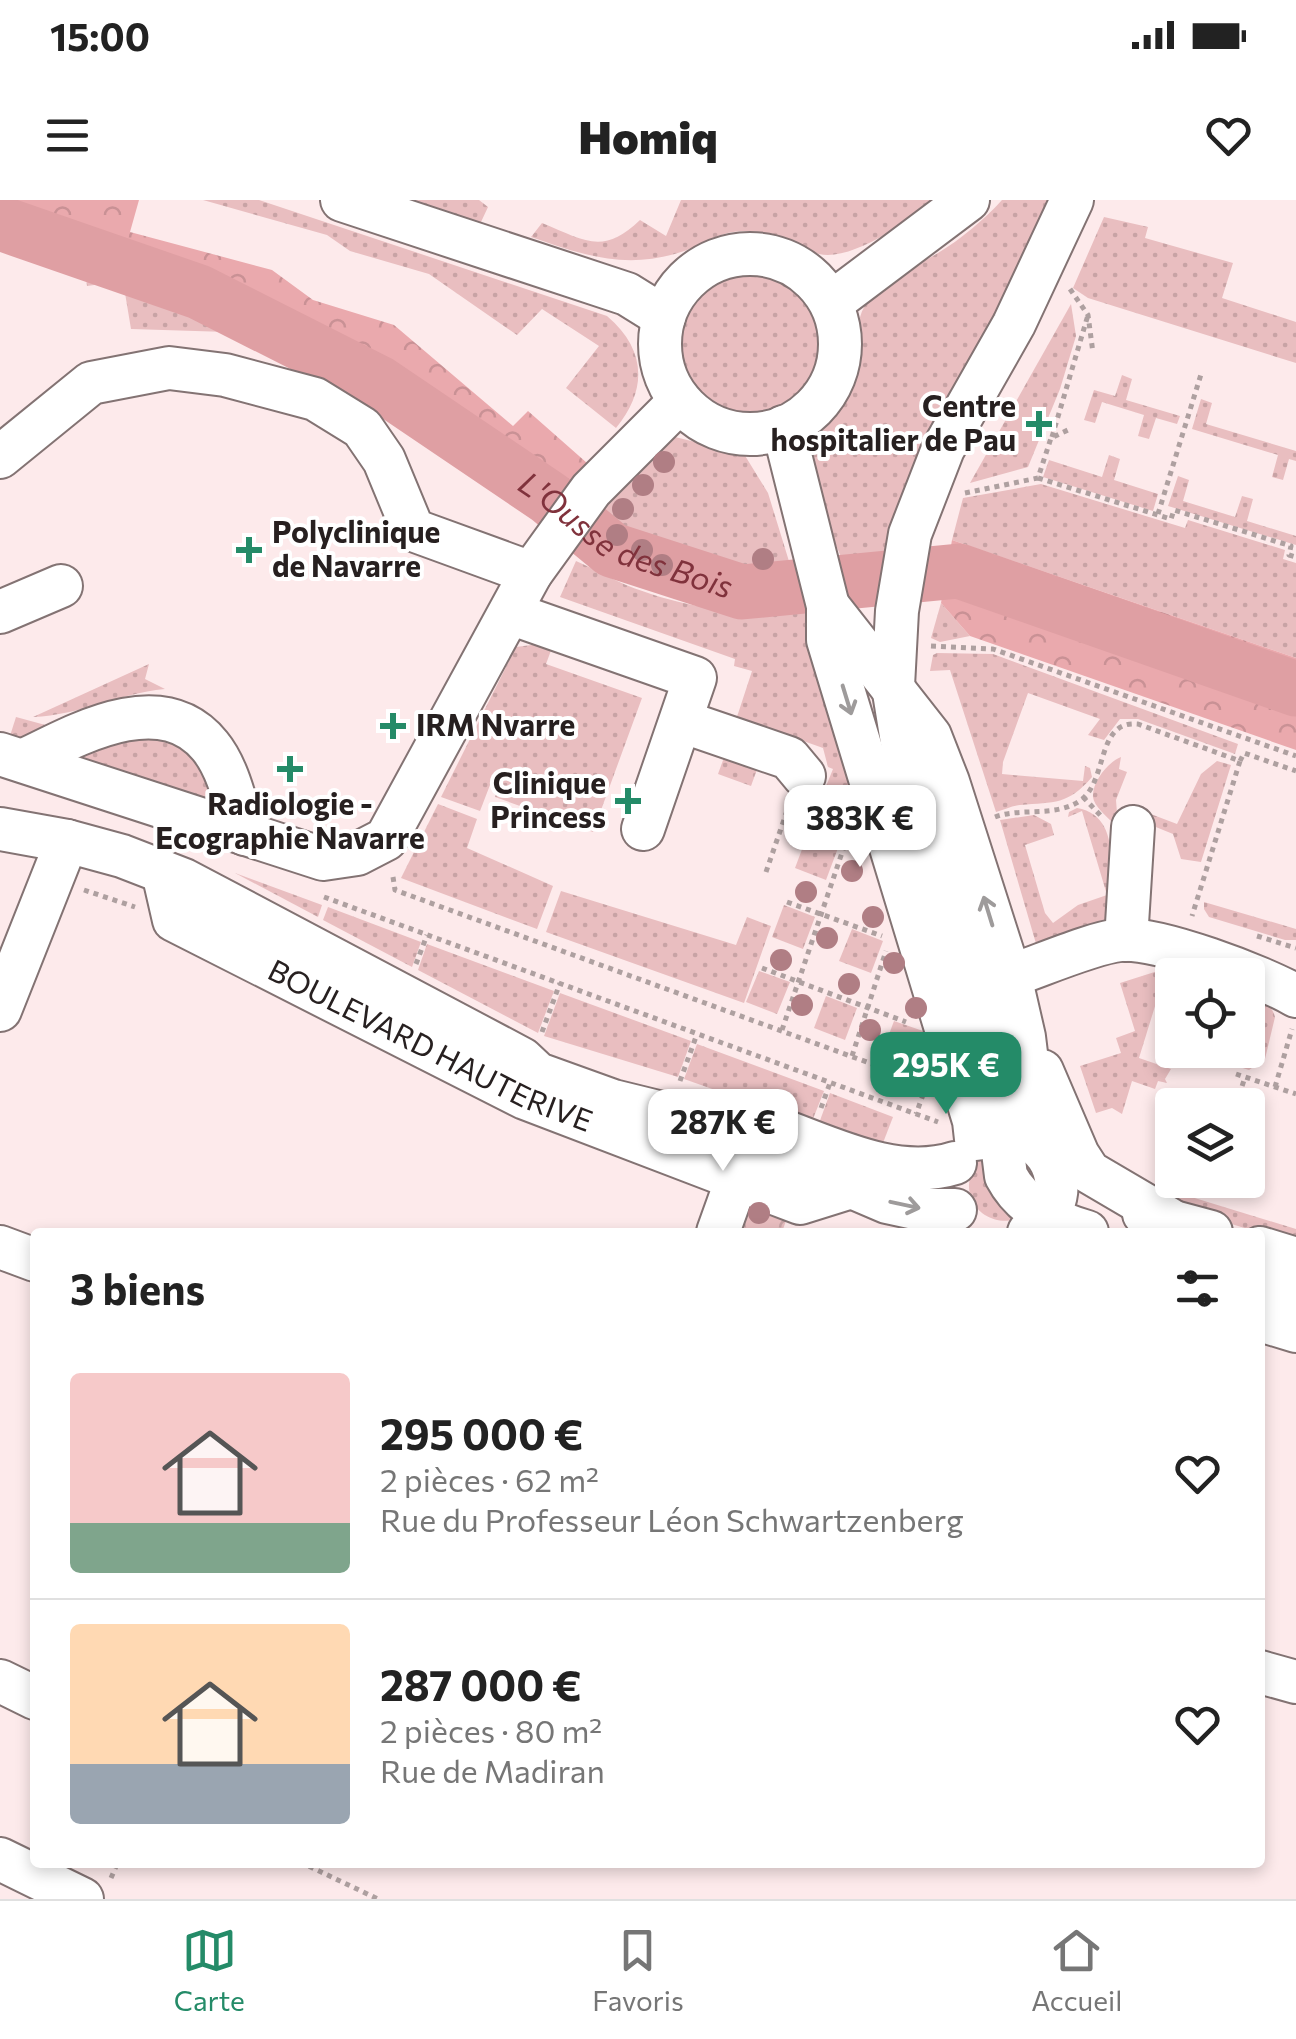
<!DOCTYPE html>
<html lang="fr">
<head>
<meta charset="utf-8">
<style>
  :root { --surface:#fff; --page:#f2f2f2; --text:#222; --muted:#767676; --line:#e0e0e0; --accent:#248b68 }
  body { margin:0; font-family:Commissioner,sans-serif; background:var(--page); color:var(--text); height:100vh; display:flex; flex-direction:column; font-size:38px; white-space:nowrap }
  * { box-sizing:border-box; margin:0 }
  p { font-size:32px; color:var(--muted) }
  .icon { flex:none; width:55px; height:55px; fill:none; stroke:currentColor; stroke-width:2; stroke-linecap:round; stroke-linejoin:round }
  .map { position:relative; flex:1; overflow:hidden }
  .details { position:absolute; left:30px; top:1028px; width:1235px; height:640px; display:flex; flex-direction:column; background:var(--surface); border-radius:10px; box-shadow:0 5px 15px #0003 }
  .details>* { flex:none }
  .controls { position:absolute; left:1155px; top:758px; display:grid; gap:20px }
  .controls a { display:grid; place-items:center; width:110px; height:110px; border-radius:10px; background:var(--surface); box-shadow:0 5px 15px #0003; font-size:50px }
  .price { position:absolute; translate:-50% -85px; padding:0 22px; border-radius:20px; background:#fff; color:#222; font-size:32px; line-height:65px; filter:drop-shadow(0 2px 5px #0008) }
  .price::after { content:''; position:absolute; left:50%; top:60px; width:30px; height:22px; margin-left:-15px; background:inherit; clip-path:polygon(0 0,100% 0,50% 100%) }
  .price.active { background:var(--accent); color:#fff }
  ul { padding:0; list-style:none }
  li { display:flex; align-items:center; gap:30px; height:250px; padding:0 40px }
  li+li { border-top:2px solid var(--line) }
  li span { display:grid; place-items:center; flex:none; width:280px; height:200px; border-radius:10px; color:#555 }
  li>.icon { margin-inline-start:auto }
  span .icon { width:120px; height:120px; fill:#fffc; stroke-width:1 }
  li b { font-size:42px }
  h2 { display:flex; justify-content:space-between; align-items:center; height:120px; padding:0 40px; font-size:42px }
  .status { display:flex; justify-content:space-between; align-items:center; height:70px; padding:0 50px; background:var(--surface); direction:ltr }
  .status svg { height:28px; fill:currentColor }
  header { display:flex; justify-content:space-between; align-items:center; height:130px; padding:0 40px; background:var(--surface); font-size:45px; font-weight:800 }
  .menu { display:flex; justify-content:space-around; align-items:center; height:140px; border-top:2px solid var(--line); background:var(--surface); font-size:28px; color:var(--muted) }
  .menu a { display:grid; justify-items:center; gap:5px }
  .menu .active { color:var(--accent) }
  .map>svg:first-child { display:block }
  .grass { fill:url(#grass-dots) }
  .forest { fill:url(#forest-crowns) }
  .park { fill:url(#park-crowns) }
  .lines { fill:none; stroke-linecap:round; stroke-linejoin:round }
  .river { stroke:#df9fa3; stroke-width:55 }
  .minor-casing { stroke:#837373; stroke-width:46 }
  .path { stroke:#aea0a0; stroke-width:5; stroke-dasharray:5 5; stroke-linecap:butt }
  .minor { stroke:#fff; stroke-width:42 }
  .tree { fill:#b07e84 }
  .oneway { stroke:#9e9b9b }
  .poi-dot { fill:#248b68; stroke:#fff; stroke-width:4 }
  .labels { text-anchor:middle; stroke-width:8; stroke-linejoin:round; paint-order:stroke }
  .poi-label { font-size:30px; font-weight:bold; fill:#272020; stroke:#fff; text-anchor:end }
  .street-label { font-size:30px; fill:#272020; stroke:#fff }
  .water-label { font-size:32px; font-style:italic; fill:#80323c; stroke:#fff }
</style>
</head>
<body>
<div class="status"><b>15:00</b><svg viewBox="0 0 49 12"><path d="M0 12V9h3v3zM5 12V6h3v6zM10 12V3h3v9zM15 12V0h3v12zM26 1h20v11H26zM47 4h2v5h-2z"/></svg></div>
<header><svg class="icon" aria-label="menu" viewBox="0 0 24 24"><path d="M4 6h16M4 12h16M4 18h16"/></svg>Homiq<svg class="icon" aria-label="heart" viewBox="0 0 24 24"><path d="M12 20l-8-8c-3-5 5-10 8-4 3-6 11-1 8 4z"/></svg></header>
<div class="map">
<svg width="1296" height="1699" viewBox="0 0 1296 1699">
  <defs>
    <pattern id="grass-dots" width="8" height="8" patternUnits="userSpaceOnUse" patternTransform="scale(2.5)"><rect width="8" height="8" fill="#e9bec0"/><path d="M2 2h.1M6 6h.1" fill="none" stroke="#c8a3a5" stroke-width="1.8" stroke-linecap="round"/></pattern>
    <pattern id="forest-crowns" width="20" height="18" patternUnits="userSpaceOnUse" patternTransform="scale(2.5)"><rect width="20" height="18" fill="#eaa9ad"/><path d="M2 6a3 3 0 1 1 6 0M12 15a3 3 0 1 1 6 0" fill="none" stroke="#c99195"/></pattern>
    <pattern id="park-crowns" width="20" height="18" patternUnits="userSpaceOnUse" patternTransform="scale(2.5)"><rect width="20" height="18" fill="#e9bec0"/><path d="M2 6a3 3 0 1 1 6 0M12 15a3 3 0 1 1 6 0" fill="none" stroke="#c8a3a5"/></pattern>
  </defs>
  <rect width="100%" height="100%" fill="#fdeaeb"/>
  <g class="grass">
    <path d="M203 0H259L607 116C646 149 648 189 616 228L566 188 599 146 542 109 517 135 429 74 350 51 327 35Z"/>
    <path d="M397 0H479L488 7 481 22Z"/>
    <path d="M681 0H936C911 19 852 62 819 54 794 48 774 31 746 31 721 30 703 45 681 52 625 70 583 55 531 37L542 23C584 40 603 56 640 20L666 36Z"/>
    <path d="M1002 0H1053L885 358 847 372C833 333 796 273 821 234 833 214 851 199 856 175 860 151 852 121 868 101 885 79 915 67 938 53 961 39 984 20 1002 0Z"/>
    <path d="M1104 17 1148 27 1145 38 1233 63 1222 98 1296 122V163L1088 98 1073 88Z"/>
    <path d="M84 61 190 98 227 132 131 129 123 81 87 86Z"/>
    <circle cx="749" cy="141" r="71"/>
    <path d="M1071 104 1076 136 1060 189 1028 267 970 283Z"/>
    <path d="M1122 175 1132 179 1126 200 1180 216 1177 224 1156 218 1149 239 1138 236 1144 215 1102 202 1095 223 1084 220 1094 190 1115 196Z"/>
    <path d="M1201 199 1212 203 1206 224 1296 251V261L1289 259 1283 280 1272 277 1278 255 1192 229Z"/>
    <path d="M675 237 744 254 768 293 796 384 743 389 613 348 589 328C609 303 646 246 675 237Z"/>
    <path d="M1109 255 1120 259 1114 280 1158 294 1153 311 1043 277 1049 260 1102 277Z"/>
    <path d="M1178 276 1189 280 1183 301 1235 317 1242 296 1253 299 1247 321 1296 336V345L1168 306Z"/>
    <path d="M1041 284 1185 328 1188 320 1285 350 1283 359 1296 363V458L952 340 963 298Z"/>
    <path d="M576 361C593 368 609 378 626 385 687 409 739 415 804 410L850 564 849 610 820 601 833 569 828 567 823 548 795 538 733 529 752 471 734 466 735 459 560 397Z"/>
    <path d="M941 403 970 436 940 442 931 438Z"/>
    <path d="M539 444 553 445 546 464 642 498 593 632 495 597 498 588 490 585 480 611 441 597 516 447Z"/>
    <path d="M937 453 993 454 1238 544 1235 554 1138 519H1120L1104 540 1088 535 1100 519 1028 493 1003 562 1002 574 1083 581 1085 566 1090 568 1092 577C1068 605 1055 602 1020 605 1011 606 1004 610 996 612L950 470 930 471 933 455Z"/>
    <path d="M149 464 145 479 165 489C116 494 81 515 33 517Z"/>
    <path d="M16 517 60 529 36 540 9 539Z"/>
    <path d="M150 533 192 549 222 615 69 560 95 547Z"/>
    <path d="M726 552 759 564 751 586 718 574Z"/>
    <path d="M1121 557 1119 569 1127 572 1116 600 1117 613H1148L1177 624 1201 574 1217 561 1231 565 1201 662 1181 659 1173 634 1146 623H1113C1106 616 1094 606 1093 597 1092 582 1108 562 1121 557Z"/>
    <path d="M438 604 477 619 467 648 553 686 537 729 401 678Z"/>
    <path d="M1077 608C1127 616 1109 690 1104 725L1037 747 1000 620 1034 615 1051 624 1054 635 1025 645 1045 713 1053 723 1078 705 1107 695 1082 611 1068 617 1069 612Z"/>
    <path d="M807 636 838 648 826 680 795 668Z"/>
    <path d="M235 673 322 705 318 717Z"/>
    <path d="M561 691 736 745 747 717 771 726 744 803 546 732Z"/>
    <path d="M1204 702 1296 729V740H1285L1209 717 1204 709Z"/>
    <path d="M784 705 815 717 803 749 772 737Z"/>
    <path d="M328 707 421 742 412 767 323 720Z"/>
    <path d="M852 729 883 741 871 773 839 761Z"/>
    <path d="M427 744 554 791 538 833 418 770Z"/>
    <path d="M1164 769 1183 775H1172V779L1164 777 1139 858 1171 869 1165 879 1167 883 1158 881 1155 889 1132 881 1122 914 1112 908 1096 913 1080 866 1121 853 1116 838 1135 831 1120 783Z"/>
    <path d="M759 771 790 782 777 814 746 802Z"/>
    <path d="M560 793 691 841 678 877 544 836Z"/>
    <path d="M1248 795C1260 799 1272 804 1275 817L1265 859 1249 870 1230 864 1234 850H1248Z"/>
    <path d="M826 796 857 808 845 840 814 828Z"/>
    <path d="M894 821 926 832 913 864 882 853Z"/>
    <path d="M697 844 824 891 811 924 684 879Z"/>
    <path d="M830 893 893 917 881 948 818 926Z"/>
    <path d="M981 958C987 985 994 1001 1015 1020 976 1027 954 987 981 958Z"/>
    <path d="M1110 972 1296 1029V1044L1183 1009Z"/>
  </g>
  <g class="forest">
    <path d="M0 0H139L130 32 272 70 313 100 394 125 513 226 528 211 587 263 561 291 390 178 201 81 122 44 0 11Z"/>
    <path d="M952 340 1296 458V550L970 436 941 403Z"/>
  </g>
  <path class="park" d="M741 987 791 1007 782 1032H725Z"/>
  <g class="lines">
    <path class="river" id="s1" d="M0 23 199 92 379 183 549 298 612 350 742 392 959 371 1296 489"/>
    <g class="minor-casing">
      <g id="minor">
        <path d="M342 0 627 94 664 117"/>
        <path d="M1072 0 1014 124 943 249 910 334 897 411 893 486 907 573 981 820 993 872 1006 976C1023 1008 1053 1022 1087 1032"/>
        <circle cx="750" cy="144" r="90"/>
        <path d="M831 103 968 0"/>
        <path d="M783 227 828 406V440L974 921 976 939"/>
        <path d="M0 257 91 183 169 168 225 175 315 199 362 228 384 260 413 330 531 373"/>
        <path d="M828 406 930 536 948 582 1010 776 1024 837 1037 943"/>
        <path d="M0 412 61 386"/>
        <path d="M510 413 695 478 643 629"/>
        <path d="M681 521 789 558 804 576"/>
        <path d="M0 554 323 659 357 654 386 639 531 373 591 290 680 201"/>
        <path d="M23 561C76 535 161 486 210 546 229 569 236 606 245 634"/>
        <path d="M0 629 67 641 122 656 184 680 522 859 538 874 613 901 666 914 770 952 887 1002 924 1010H955"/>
        <path id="s2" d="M163 672 174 720 525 898 800 1003 848 988"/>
        <path d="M1126 740 1133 627"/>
        <path d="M1010 776C1040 766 1092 743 1120 740 1156 736 1264 777 1296 796"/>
        <path d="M0 810 67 641"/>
        <path d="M1042 871 1078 955 1089 972 1169 1019"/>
        <path d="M773 927C830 947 895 982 955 963"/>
        <path d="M1012 933C1062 944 1073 1006 1029 1032"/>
        <path d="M1144 1014 1211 1032"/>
        <path d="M718 1032 737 979"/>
        <path d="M0 1047 35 1060"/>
        <path d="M1260 1048 1296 1059"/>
        <path d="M1260 1087 1296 1099"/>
        <path d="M1260 1120 1296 1131"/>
        <path d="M1260 1472 1296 1482"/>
        <path d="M0 1481 35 1498"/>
        <path d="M0 1659 82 1699"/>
      </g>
    </g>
    <g class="path">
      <path d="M1070 89 1088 115 1093 153"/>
      <path d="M1052 237 1088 115"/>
      <path d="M1038 278 1171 319 1174 310 1291 346 1289 355 1296 357"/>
      <path d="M965 293 1038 278 1051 238 1070 229"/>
      <path d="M1158 314 1202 171"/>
      <path d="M931 446 993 449 1296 556"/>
      <path d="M1240 561 1244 553 1296 571"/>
      <path d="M1083 597 1102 617"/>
      <path d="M995 617C1022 607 1056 618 1081 600 1108 580 1096 520 1138 524L1240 561 1192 716"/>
      <path d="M766 672 788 608"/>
      <path d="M393 677 395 690 927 884 916 914"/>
      <path d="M84 690 135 707"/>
      <path d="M324 697 938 922"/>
      <path d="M787 702 882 736"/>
      <path d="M1257 736 1296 748"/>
      <path d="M416 764 427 735"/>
      <path d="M762 768 906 822"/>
      <path d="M782 830 849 632"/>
      <path d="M542 832 560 783"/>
      <path d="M852 856 886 751"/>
      <path d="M1236 874 1296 894"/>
      <path d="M680 881 697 834"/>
      <path d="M1275 887 1292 829"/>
      <path d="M1236 905 1245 877"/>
      <path d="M821 908 830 883"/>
      <path d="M1208 996 1213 980"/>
      <path d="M300 1662 378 1699"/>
      <path d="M111 1678 118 1662"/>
    </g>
    <use href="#minor" class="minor"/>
  </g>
  <g class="tree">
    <circle cx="664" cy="262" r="11"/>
    <circle cx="643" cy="285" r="11"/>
    <circle cx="623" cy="309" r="11"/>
    <circle cx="617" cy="335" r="11"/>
    <circle cx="642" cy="350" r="11"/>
    <circle cx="763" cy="359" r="11"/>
    <circle cx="662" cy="365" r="11"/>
    <circle cx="830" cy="624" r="11"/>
    <circle cx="852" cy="671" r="11"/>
    <circle cx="806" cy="692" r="11"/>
    <circle cx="873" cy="717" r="11"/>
    <circle cx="827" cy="738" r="11"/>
    <circle cx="781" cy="760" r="11"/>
    <circle cx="894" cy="763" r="11"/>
    <circle cx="849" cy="784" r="11"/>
    <circle cx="802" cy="805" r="11"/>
    <circle cx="916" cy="808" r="11"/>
    <circle cx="870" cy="830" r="11"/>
    <circle cx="759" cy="1013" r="11"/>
  </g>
  <defs><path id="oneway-shaft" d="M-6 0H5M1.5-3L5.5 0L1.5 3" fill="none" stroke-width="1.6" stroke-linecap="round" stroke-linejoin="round" transform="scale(2.5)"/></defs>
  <g class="oneway">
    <use href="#oneway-shaft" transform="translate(847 500) rotate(73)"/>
    <use href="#oneway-shaft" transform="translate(988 711) rotate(-107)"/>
    <use href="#oneway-shaft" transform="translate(905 1005) rotate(12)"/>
  </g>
  <g class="poi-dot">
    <path d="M1034 209h10v10h10v10h-10v10h-10v-10h-10v-10h10z"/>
    <path d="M244 335h10v10h10v10h-10v10h-10v-10h-10v-10h10z"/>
    <path d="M388 511h10v10h10v10h-10v10h-10v-10h-10v-10h10z"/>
    <path d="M285 554h10v10h10v10h-10v10h-10v-10h-10v-10h10z"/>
    <path d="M623 586h10v10h10v10h-10v10h-10v-10h-10v-10h10z"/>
  </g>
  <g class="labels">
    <g class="poi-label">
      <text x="1016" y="217">Centre<tspan x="1016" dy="34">hospitalier de Pau</tspan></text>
      <text x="272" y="343" text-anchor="start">Polyclinique<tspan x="272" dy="34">de Navarre</tspan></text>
      <text x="416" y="536" text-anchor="start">IRM Nvarre</text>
      <text x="606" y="594">Clinique<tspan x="606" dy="34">Princess</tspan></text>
      <text x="290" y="615" text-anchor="middle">Radiologie -<tspan x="290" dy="34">Ecographie Navarre</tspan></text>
    </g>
    <g class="street-label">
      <text dy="10" stroke="none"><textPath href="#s2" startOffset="335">BOULEVARD HAUTERIVE</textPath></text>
    </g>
    <g class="water-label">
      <text dy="11" stroke="none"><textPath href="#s1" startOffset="705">L'Ousse des Bois</textPath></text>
    </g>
  </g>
</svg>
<div class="controls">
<a><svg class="icon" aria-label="locate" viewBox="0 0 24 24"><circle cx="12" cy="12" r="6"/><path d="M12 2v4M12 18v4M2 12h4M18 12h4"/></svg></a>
<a><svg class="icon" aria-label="layers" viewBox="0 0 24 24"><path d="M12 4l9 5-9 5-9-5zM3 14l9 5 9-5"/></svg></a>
</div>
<b class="price" style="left:860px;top:670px">383K €</b>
<b class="price active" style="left:946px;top:917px">295K €</b>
<b class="price" style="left:723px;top:974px">287K €</b>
<section class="details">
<h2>3 biens<svg class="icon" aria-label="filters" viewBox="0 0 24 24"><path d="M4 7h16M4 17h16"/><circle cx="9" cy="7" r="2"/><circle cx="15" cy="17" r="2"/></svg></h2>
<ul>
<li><span style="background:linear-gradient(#f6c9c9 75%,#7fa58c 0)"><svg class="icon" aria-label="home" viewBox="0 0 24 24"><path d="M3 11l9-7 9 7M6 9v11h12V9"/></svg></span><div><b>295 000 €</b><p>2 pièces · 62 m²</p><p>Rue du Professeur Léon Schwartzenberg</p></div><svg class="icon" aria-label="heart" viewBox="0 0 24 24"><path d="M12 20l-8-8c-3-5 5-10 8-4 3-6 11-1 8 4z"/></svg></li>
<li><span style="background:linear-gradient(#ffd9b3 70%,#9aa5b1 0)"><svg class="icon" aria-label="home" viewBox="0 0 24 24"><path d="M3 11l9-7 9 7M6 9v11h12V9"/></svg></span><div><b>287 000 €</b><p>2 pièces · 80 m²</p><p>Rue de Madiran</p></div><svg class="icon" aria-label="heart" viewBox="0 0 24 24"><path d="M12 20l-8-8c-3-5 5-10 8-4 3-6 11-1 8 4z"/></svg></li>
</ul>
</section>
</div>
<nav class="menu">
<a class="active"><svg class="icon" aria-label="map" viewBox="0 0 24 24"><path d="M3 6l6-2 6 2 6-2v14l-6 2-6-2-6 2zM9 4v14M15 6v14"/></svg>Carte</a>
<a><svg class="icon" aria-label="saved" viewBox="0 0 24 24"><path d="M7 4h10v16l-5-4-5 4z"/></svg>Favoris</a>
<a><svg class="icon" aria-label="home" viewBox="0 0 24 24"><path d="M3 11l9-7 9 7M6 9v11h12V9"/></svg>Accueil</a>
</nav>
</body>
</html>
